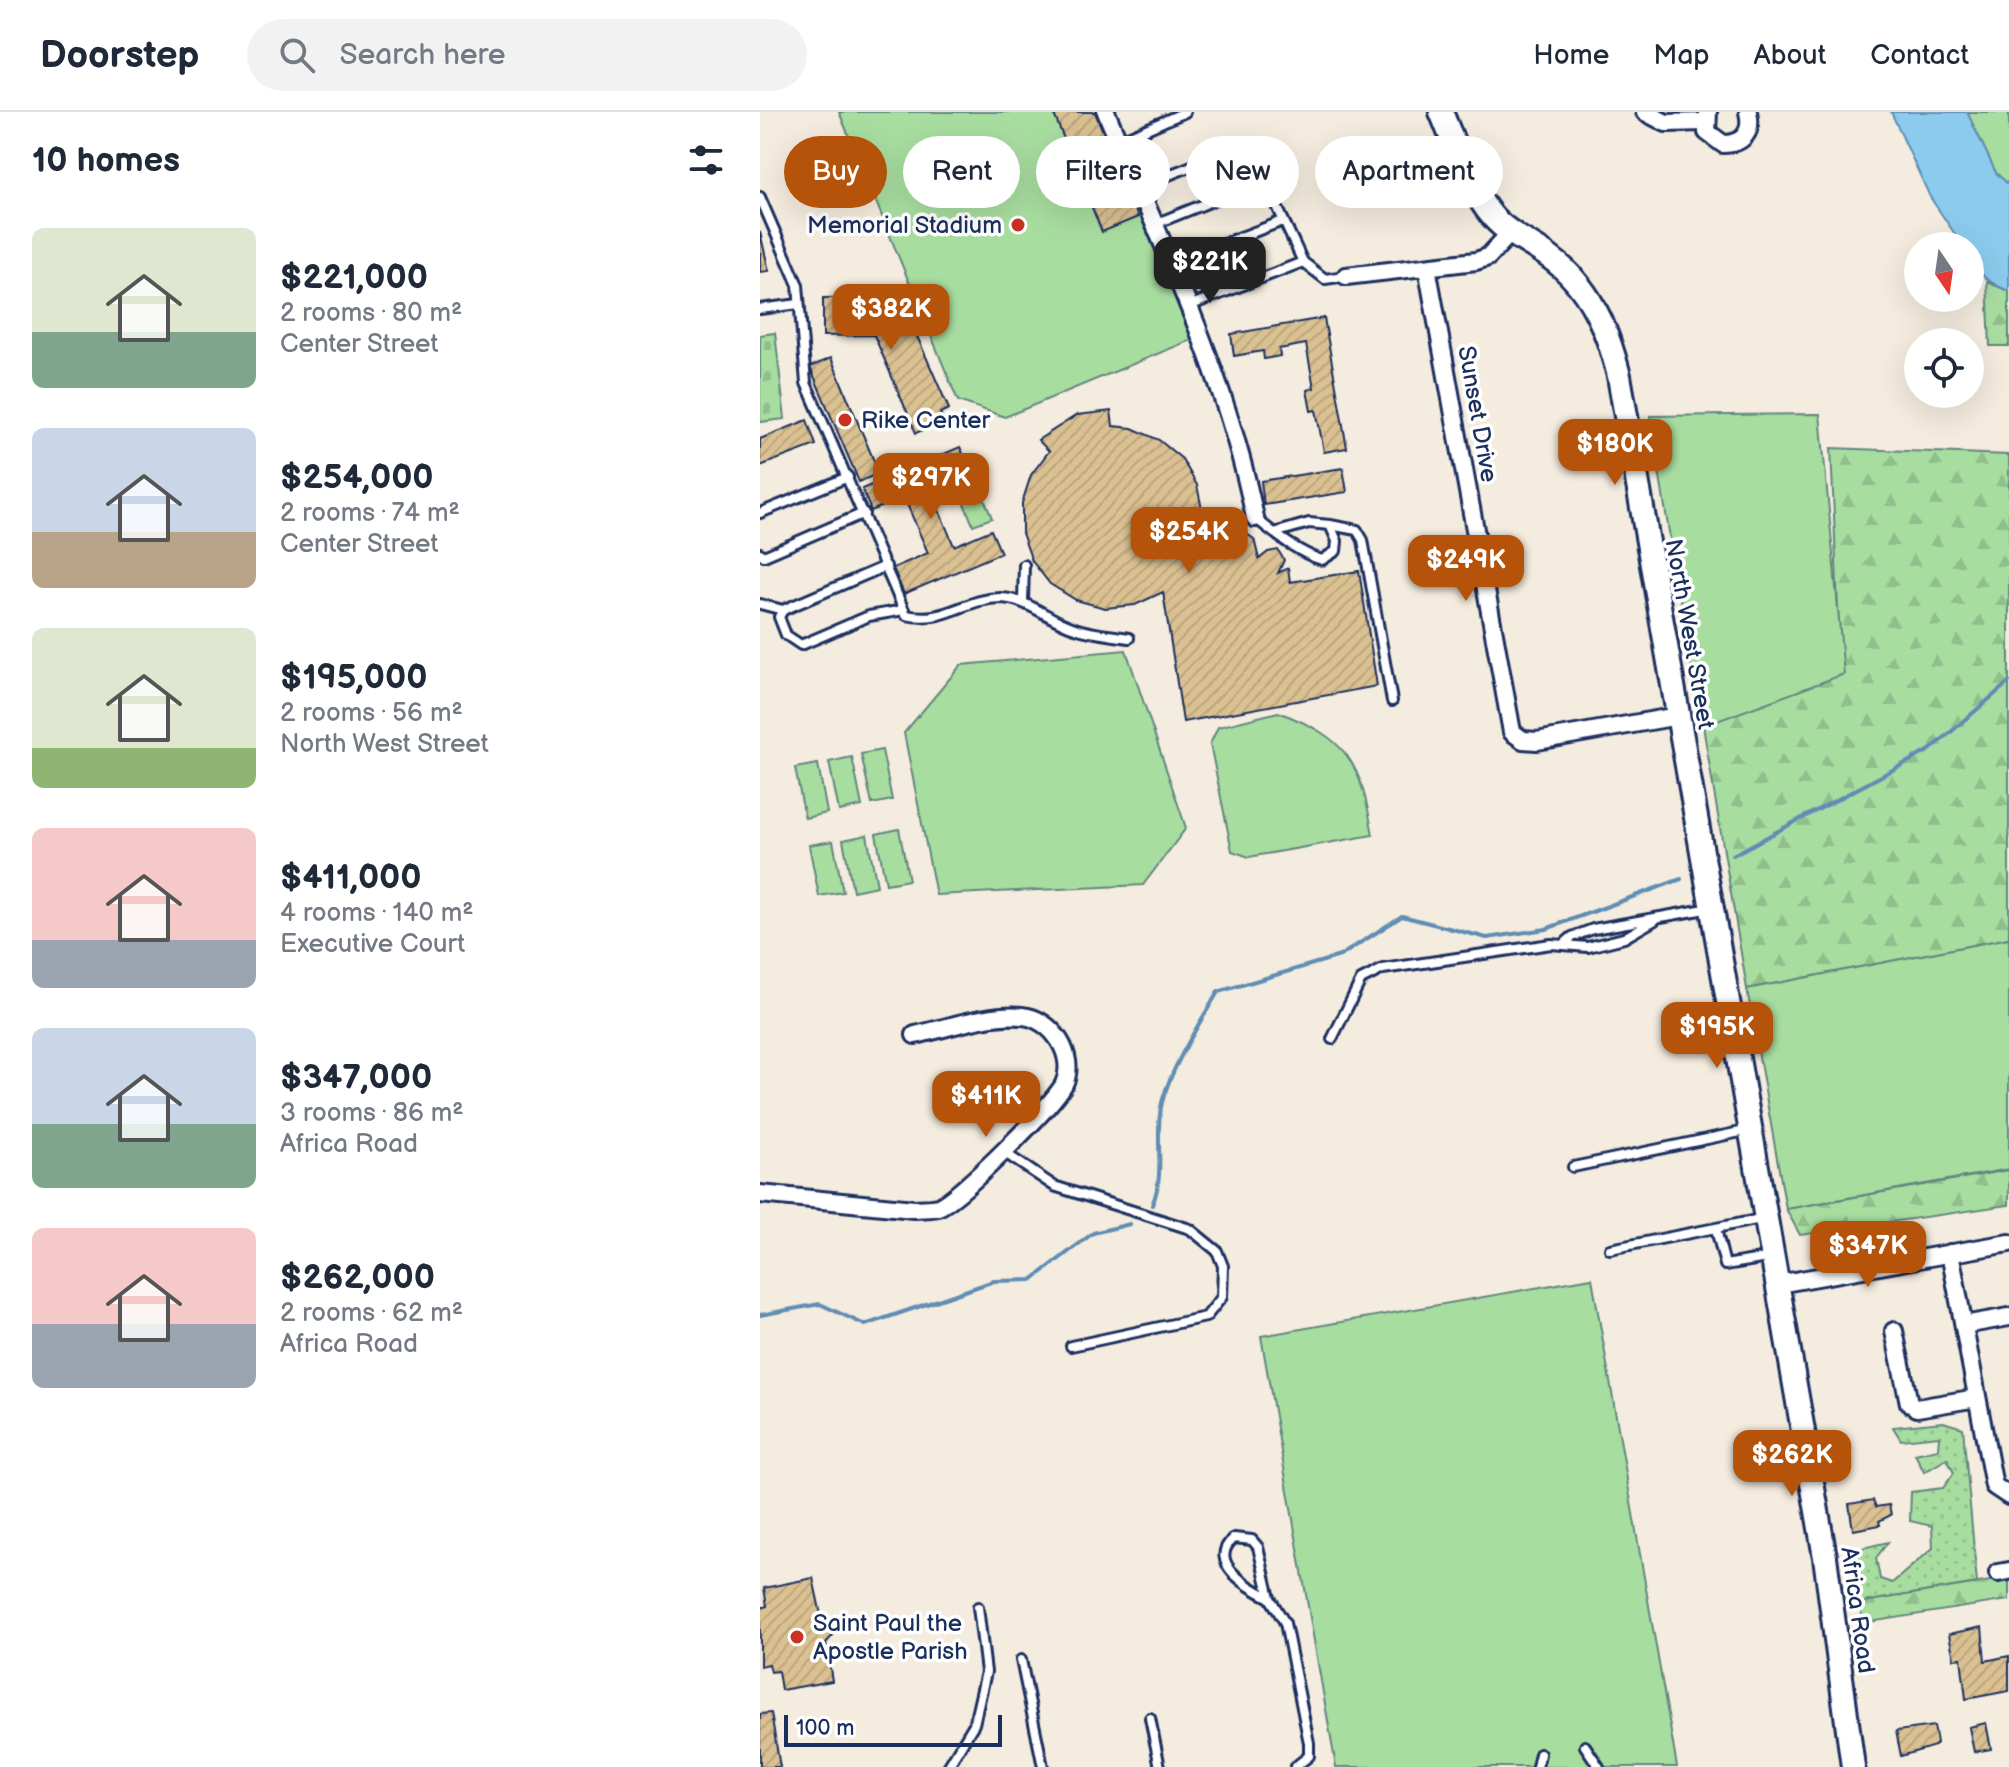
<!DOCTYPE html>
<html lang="en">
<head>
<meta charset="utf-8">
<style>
  :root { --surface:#fff; --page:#f2f2f3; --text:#1f2937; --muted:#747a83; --line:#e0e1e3; --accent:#b45309 }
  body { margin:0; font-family:"Balsamiq Sans",sans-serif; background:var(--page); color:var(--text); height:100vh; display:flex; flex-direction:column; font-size:30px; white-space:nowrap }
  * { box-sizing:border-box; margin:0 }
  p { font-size:26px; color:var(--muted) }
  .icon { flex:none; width:44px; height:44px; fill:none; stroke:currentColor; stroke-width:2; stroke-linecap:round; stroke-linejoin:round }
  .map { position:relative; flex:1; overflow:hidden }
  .details { display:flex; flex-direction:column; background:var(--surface); width:760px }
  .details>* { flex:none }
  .hud { position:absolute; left:24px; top:24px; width:760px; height:72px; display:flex; gap:16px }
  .needle { width:52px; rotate:167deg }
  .controls { position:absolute; left:1144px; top:120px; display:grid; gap:16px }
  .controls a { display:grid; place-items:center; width:80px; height:80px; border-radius:50%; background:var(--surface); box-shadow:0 8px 32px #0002; font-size:40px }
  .scale { position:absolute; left:24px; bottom:20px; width:218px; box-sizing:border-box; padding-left:8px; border:4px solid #1b2f5e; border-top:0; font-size:22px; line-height:28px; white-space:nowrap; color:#1b2f5e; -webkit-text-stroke:6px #fff; paint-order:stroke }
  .price { position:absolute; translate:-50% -68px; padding:0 18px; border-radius:16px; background:var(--accent); color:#fff; font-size:26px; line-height:52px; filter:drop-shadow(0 2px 4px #0008) }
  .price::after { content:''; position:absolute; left:50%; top:48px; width:24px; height:18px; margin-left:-12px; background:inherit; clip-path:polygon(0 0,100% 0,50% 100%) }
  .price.active { background:#222; color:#fff }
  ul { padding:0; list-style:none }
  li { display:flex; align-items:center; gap:24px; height:200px; padding:0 32px }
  li span { display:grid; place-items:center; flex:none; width:224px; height:160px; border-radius:12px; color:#555 }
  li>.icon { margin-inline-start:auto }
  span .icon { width:96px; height:96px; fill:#fffc; stroke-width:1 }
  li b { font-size:34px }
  h2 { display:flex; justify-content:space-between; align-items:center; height:96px; padding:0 32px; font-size:34px }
  .tag { padding:0 28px; border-radius:36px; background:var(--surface); box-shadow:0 8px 32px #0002; font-size:28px; line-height:72px }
  .tag.active { background:var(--accent); color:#fff }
  header { display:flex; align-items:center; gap:48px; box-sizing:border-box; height:112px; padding:0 40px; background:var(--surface); border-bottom:2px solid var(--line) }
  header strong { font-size:38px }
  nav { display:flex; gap:44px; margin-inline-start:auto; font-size:28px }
  .search { width:560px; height:72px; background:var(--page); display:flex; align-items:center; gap:20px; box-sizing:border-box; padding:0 28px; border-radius:44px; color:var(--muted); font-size:30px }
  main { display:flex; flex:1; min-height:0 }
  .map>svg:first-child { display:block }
  .grass { fill:url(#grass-dots); stroke:#62867f; stroke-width:2 }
  .forest { fill:url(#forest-firs); stroke:#62867f; stroke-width:2 }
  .cemetery { fill:url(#cemetery-stones); stroke:#62867f; stroke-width:2 }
  .park { fill:#a8dda0; stroke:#62867f; stroke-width:2 }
  .water { fill:#8ccbed; stroke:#5f8db4; stroke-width:2 }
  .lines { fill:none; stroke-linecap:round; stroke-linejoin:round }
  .stream { stroke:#5f8db4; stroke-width:4 }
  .building { fill:url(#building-hatch); stroke:#1b2f5e; stroke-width:2 }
  .lane-casing { stroke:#1b2f5e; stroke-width:14 }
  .street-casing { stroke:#1b2f5e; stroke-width:22 }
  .secondary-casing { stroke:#1b2f5e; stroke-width:28 }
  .lane { stroke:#fff; stroke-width:8 }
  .street { stroke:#fff; stroke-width:16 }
  .secondary { stroke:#fff; stroke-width:22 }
  .poi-dot { fill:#c8321e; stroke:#fff; stroke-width:3 }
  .labels { text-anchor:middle; stroke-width:7; stroke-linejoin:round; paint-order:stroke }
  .poi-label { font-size:24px; fill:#1b2f5e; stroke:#fff; text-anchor:start }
  .street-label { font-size:24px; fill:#1b2f5e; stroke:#fff }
</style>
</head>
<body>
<header>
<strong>Doorstep</strong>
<div class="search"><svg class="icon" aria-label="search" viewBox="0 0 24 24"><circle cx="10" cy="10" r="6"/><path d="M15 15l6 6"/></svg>Search here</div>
<nav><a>Home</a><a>Map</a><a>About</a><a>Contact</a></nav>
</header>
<main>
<section class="details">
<h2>10 homes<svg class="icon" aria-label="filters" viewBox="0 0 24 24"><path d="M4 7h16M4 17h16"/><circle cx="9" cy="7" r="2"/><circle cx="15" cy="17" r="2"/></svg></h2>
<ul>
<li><span style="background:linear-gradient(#dfe7d0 65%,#7fa58c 0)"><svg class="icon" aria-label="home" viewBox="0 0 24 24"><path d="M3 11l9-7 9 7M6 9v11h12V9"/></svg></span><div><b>$221,000</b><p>2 rooms · 80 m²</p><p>Center Street</p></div></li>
<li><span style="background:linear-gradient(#c9d6e8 65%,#b9a48a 0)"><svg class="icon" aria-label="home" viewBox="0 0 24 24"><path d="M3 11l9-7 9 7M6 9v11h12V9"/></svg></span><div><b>$254,000</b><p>2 rooms · 74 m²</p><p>Center Street</p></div></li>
<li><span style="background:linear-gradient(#dfe7d0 75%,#8fb573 0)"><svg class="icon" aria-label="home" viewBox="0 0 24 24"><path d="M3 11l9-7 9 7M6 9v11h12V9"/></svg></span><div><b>$195,000</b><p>2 rooms · 56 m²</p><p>North West Street</p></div></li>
<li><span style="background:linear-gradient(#f6c9c9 70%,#9aa5b1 0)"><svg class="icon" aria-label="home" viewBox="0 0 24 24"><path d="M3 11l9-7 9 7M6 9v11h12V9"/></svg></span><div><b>$411,000</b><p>4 rooms · 140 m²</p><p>Executive Court</p></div></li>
<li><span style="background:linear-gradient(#c9d6e8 60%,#7fa58c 0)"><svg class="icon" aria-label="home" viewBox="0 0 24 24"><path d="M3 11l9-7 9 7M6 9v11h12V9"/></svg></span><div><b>$347,000</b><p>3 rooms · 86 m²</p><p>Africa Road</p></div></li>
<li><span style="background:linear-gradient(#f6c9c9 60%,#9aa5b1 0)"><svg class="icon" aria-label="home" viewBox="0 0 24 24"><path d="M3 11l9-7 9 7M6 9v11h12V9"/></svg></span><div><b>$262,000</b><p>2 rooms · 62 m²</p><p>Africa Road</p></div></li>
</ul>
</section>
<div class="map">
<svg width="1249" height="1655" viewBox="0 0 1249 1655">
  <defs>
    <pattern id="grass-dots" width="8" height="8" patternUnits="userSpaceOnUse" patternTransform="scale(2)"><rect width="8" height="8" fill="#a8dda0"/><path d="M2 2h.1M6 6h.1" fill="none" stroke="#90be8c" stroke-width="1.8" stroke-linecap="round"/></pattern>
    <pattern id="forest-firs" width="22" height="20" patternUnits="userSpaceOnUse" patternTransform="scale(2)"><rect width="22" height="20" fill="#a8dda0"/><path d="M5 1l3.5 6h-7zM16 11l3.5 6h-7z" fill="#90be8c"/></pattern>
    <pattern id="cemetery-stones" width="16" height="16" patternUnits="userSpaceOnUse" patternTransform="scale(2)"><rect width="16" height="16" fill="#a8dda0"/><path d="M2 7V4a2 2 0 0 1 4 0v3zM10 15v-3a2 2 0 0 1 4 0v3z" fill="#90be8c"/></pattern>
    <pattern id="building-hatch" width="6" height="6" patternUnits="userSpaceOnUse" patternTransform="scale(2)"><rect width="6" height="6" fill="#dbc191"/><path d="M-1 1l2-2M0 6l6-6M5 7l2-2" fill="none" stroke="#bba67f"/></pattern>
  </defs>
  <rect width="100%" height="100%" fill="#f4ecde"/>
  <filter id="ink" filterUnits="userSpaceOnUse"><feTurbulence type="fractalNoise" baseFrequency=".0125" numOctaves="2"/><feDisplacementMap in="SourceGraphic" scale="16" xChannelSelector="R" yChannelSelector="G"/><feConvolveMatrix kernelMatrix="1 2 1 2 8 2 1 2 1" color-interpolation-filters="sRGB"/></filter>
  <g filter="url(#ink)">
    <path class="grass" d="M1183 1310 1203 1316 1217 1471 1098 1491V1437L1128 1430 1116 1446 1120 1467 1132 1471 1173 1436 1172 1414 1150 1409 1151 1380 1183 1376 1194 1361 1187 1347 1164 1360 1155 1342 1178 1337 1179 1324 1141 1328 1133 1315Z"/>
    <g class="forest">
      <path d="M1227 170 1249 179V234H1230Z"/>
      <path d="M1071 336 1249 343V826L987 877 941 602 1081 563Z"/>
      <path d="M1249 1058V1093L1040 1123 1026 1097Z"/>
      <path d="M1249 1466V1488L1104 1511 1098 1491Z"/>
    </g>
    <path class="cemetery" d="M15 221 25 307 0 310V223Z"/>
    <g class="park">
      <path d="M79 0H343L436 226 245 305 198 289Z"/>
      <path d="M1207 0H1249V73L1236 61Z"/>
      <path d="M1060 302 1084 562 941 615 890 304Z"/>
      <path d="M217 370 232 406 213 413 198 377Z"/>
      <path d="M366 538 426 716 383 773 176 783 144 621 201 553Z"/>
      <path d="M518 600C590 627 600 651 613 723L489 745 472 739 450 632 458 615Z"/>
      <path d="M122 638 132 688 112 692 101 642Z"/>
      <path d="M92 645 102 694 79 699 69 650Z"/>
      <path d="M58 652 67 701 45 706 35 656Z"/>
      <path d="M139 717 149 768 126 772 116 722Z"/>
      <path d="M107 723 117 774 93 779 83 728Z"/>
      <path d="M73 729 83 780 59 784 49 733Z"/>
      <path d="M1249 826V1057L1026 1097 987 877Z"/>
      <path d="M832 1166 917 1655H576L501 1224Z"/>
    </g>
    <path class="water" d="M1131 0H1207L1236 61 1249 73V179C1228 171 1210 158 1210 134H1203L1170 85Z"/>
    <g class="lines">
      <g class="stream">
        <path d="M973 743 1170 638 1249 570"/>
        <path d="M392 1093C405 1063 396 1034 400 1002 403 968 440 910 458 880L580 844 642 804 727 826 786 817 921 767"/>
        <path d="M0 1203 60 1192 105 1213 234 1169 272 1168 333 1121 370 1112"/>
      </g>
    </g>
    <g class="building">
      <path d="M293 0H335L378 105 342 120Z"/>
      <path d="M0 120 9 159 0 160Z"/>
      <path d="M113 185V192H125V186L142 185 143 208 147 217 153 215 189 297 180 301 184 309 156 321 114 223 63 224V186Z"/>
      <path d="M564 206 587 336 564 340 556 298 551 299 547 278 554 276 546 232 519 237 520 244 504 247 503 239 474 244 471 222Z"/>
      <path d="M71 246 119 361 99 370 50 255Z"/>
      <path d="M351 299 353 314 372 316 399 328 422 347 437 373 443 402 436 439 467 438 470 425 484 420 494 427 499 447 508 440 518 438 524 448 518 461 528 456 530 470 599 459 617 574 423 610 403 480 375 493 345 496 316 488 290 472 272 449 262 421V391L271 363 289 339 278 328 317 303Z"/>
      <path d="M47 308 56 333 0 354V327Z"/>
      <path d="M200 335 211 359 170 377 194 434 231 418 241 441 144 482 133 456 168 441 144 385 111 399 102 377Z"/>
      <path d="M583 356 587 380 504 393 501 369Z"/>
      <path d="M1113 1388 1116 1395 1129 1393 1131 1403 1119 1409 1120 1413 1093 1418 1089 1392Z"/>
      <path d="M53 1466 61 1503 74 1509 76 1520 66 1531 72 1569 21 1578 18 1559 11 1560 9 1552 0 1554V1496L7 1494 4 1476Z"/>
      <path d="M1222 1515 1225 1549 1249 1544V1579L1206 1587 1201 1546 1194 1547 1189 1522Z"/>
      <path d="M11 1601 20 1655H0V1602Z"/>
      <path d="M1226 1611 1231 1637 1214 1640 1209 1615Z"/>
      <path d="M1174 1614 1177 1631 1175 1634 1141 1644 1136 1619Z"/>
    </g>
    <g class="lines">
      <g class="lane-casing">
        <g id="lane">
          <path d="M359 29 425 0"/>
          <path d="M378 75 488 32 543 150 565 167 586 164"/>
          <path d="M0 85 38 173 46 271 146 503C185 512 205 486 241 486 269 487 288 508 315 516 332 522 351 523 369 526"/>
          <path d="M395 112 504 68"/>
          <path d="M412 151 523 109"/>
          <path d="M429 194 543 150"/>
          <path d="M0 197 39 192"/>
          <path d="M0 401 88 365"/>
          <path d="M495 406C514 421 538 441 562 448L576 439 577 429 570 413 549 411 514 421"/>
          <path d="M570 413 597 418 603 428 632 589"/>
          <path d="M0 441 4 444 104 401"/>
          <path d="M263 489 264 453"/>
          <path d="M0 492 23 498 19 505 26 523 41 533 109 504 144 498"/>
          <path d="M23 498 126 454"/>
          <path d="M804 832 812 825 833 817 951 796"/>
          <path d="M572 927 601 868 623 857 791 832 828 835 864 826 895 808"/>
          <path d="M242 1039 294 1074 430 1117 457 1139 463 1154 462 1185 446 1205 311 1234"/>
          <path d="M813 1055 990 1018"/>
          <path d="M956 1117 965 1153 1013 1145"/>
          <path d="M850 1137 1006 1106"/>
          <path d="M510 1486C492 1477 444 1451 474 1426L492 1428 498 1435 510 1486 525 1511 549 1631V1644L535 1655"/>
          <path d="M261 1548 283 1655"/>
          <path d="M390 1606 400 1655"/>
          <path d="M825 1634 839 1655"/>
          <path d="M188 1655 214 1612 226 1560 218 1495"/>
          <path d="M777 1655 780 1642"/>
        </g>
      </g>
      <g class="street-casing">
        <g id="street">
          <path d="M346 0C402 132 467 264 495 406"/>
          <path d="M885 0 906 11 945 10"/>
          <path d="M948 0 947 20 963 32C983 32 993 20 988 0"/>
          <path d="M667 155 752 620 763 628 777 629 918 604"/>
          <path d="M586 164 716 149 728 145 751 120"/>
          <path d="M0 1082 154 1097C161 1096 171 1097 178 1095 199 1087 294 992 304 972 317 944 292 906 262 904 228 901 188 916 155 923"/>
          <path d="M1190 1141 1234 1374 1249 1384"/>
          <path d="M1018 1172 1249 1131"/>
          <path d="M1204 1213 1249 1205"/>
          <path d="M1134 1219 1149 1291 1157 1296 1217 1286"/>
          <path d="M1238 1461 1249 1459"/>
        </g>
      </g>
      <g class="secondary-casing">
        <path id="secondary" d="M681 0C696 35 708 76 733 105 748 122 770 131 788 144 830 174 847 216 859 264L1065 1445 1093 1655"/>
      </g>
      <use href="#lane" class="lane"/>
      <use href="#street" class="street"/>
      <use href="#secondary" class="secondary"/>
    </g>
  </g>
  <g class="poi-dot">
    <circle cx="258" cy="113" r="8"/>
    <circle cx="85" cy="308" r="8"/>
    <circle cx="37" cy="1525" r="8"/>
  </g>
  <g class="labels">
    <g class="poi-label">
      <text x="242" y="121" text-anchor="end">Memorial Stadium</text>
      <text x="101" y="316">Rike Center</text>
      <text x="53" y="1519">Saint Paul the<tspan x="53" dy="28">Apostle Parish</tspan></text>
    </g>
    <g class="street-label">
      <text transform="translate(718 302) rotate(80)" y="8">Sunset Drive</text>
      <text transform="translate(930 522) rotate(80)" y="8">North West Street</text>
      <text transform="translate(1098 1498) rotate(82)" y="8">Africa Road</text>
    </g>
  </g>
</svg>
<div class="controls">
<a><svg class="needle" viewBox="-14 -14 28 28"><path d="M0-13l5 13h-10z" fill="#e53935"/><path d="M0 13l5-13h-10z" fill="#747a83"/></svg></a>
<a><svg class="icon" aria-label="locate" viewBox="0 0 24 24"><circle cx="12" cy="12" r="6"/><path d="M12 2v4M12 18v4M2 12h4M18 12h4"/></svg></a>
</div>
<div class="scale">100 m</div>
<b class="price active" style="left:450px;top:193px">$221K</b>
<b class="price" style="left:131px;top:240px">$382K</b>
<b class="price" style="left:855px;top:375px">$180K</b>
<b class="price" style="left:171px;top:409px">$297K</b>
<b class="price" style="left:429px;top:463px">$254K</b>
<b class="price" style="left:706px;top:491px">$249K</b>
<b class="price" style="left:957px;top:958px">$195K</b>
<b class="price" style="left:226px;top:1027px">$411K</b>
<b class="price" style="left:1108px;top:1177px">$347K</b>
<b class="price" style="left:1032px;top:1386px">$262K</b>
<div class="hud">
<a class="tag active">Buy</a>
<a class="tag">Rent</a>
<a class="tag">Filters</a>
<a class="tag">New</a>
<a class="tag">Apartment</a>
</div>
</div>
</main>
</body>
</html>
